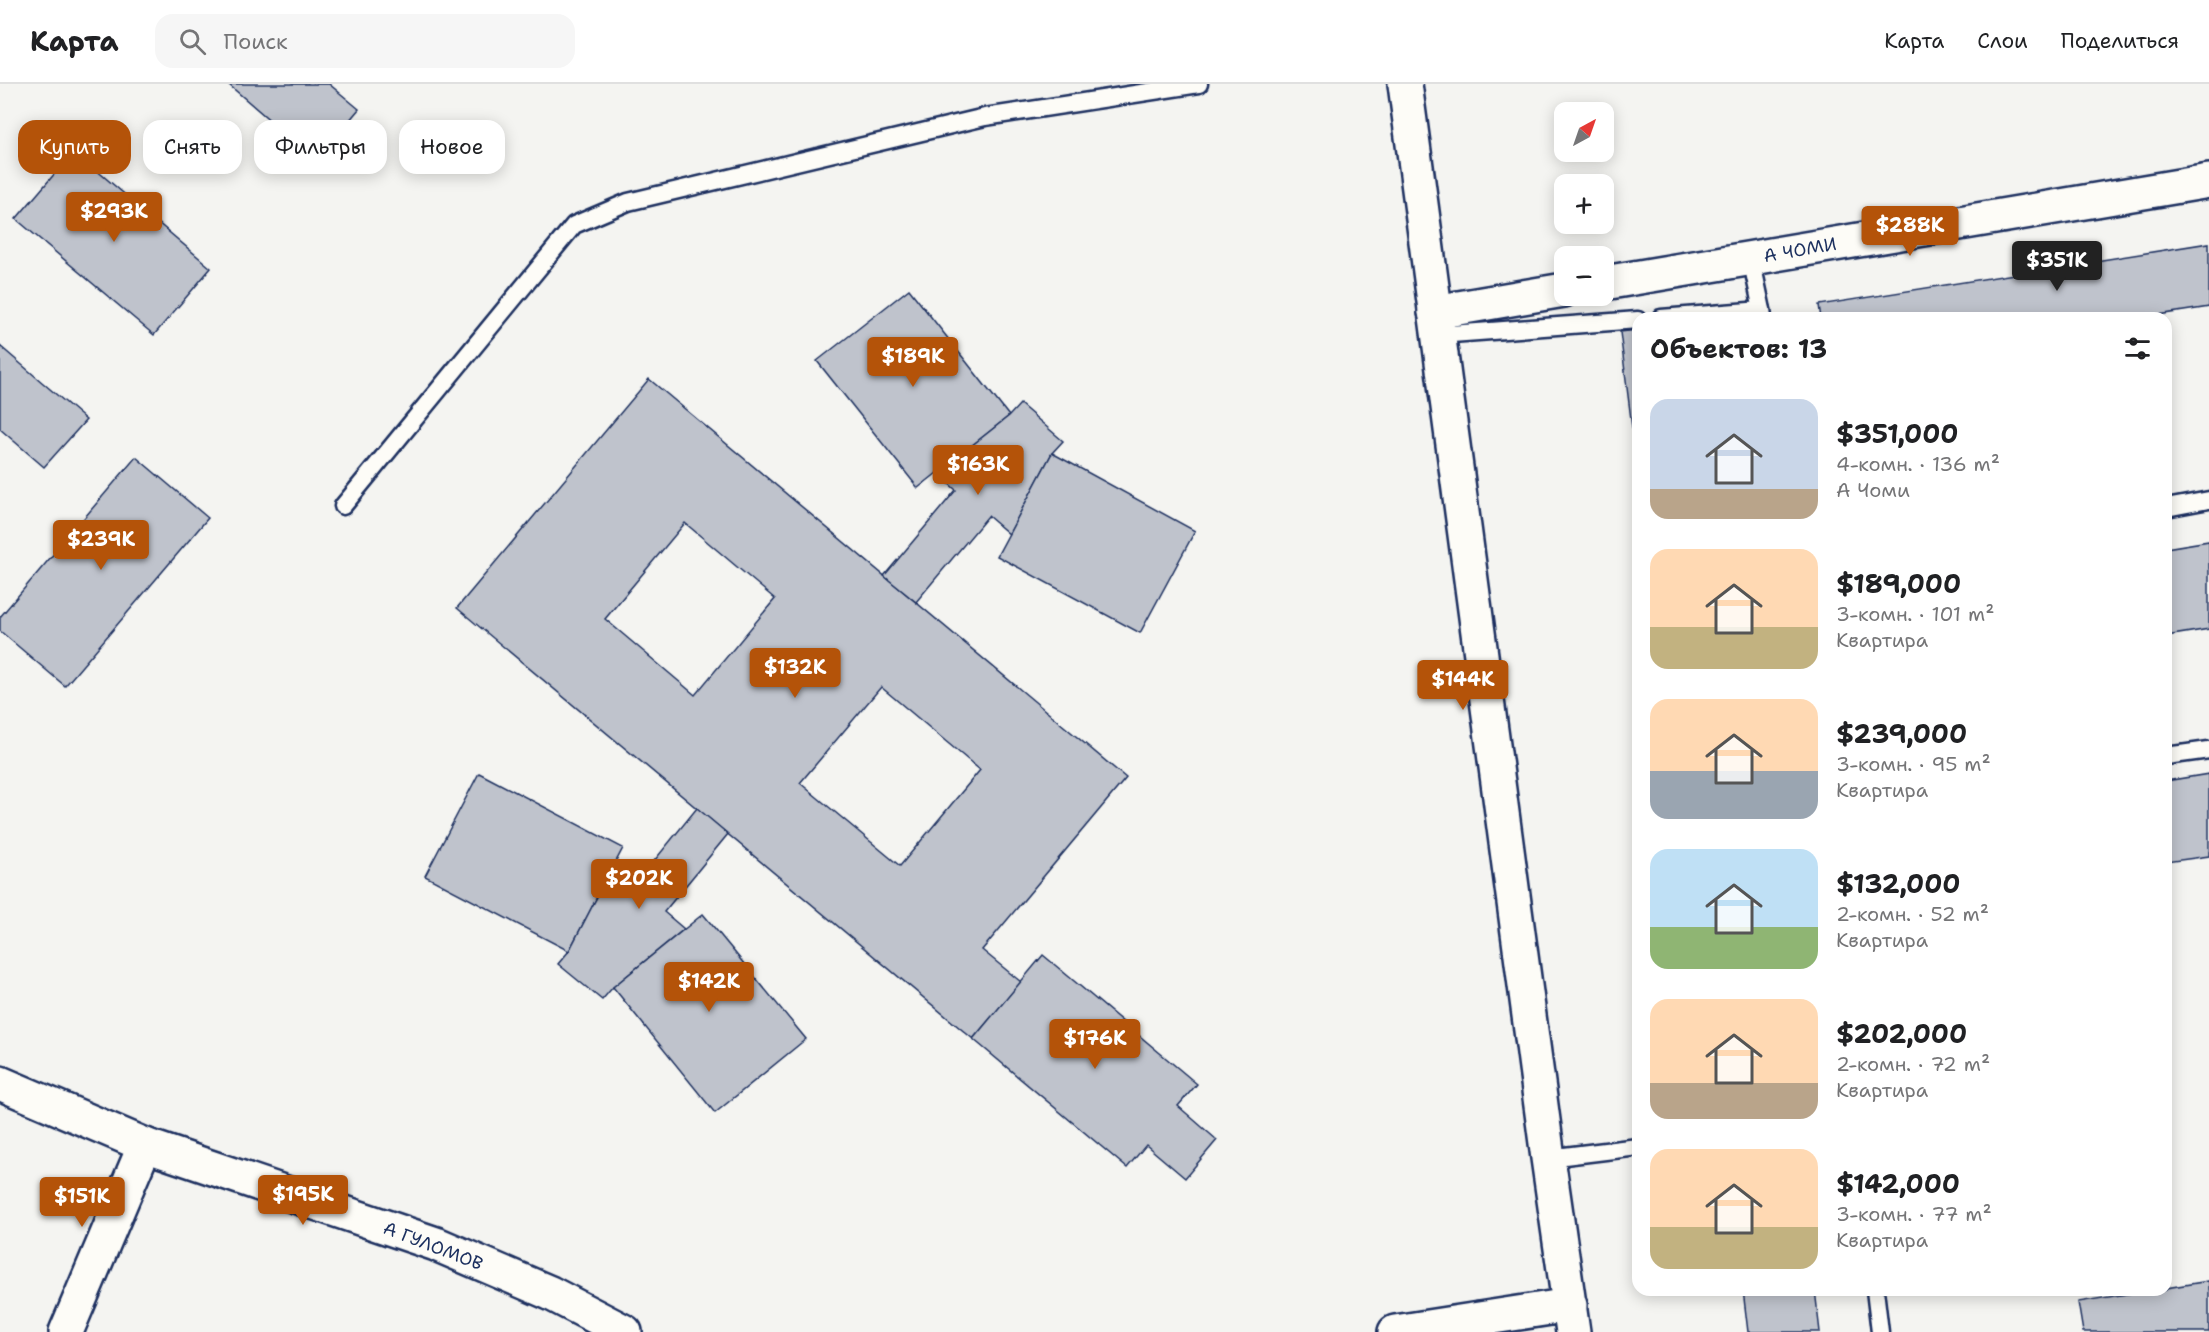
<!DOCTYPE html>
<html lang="ru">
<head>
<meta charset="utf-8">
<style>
  :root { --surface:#fff; --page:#f6f6f6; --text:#202124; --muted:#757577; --line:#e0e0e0; --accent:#b45309 }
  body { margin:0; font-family:"Shantell Sans",sans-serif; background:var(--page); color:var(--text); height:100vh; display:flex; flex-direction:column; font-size:22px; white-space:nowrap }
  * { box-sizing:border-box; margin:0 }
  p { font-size:20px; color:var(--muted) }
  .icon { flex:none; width:33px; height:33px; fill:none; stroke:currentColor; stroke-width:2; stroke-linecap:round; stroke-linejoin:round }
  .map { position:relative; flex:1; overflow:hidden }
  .panel { position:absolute; left:1632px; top:228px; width:540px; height:984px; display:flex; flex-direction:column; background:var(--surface); border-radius:18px; box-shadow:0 3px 15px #0003 }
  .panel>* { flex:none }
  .banner { position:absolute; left:18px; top:36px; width:570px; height:54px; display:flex; gap:12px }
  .needle { width:39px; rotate:40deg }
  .buttons { position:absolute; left:1554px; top:18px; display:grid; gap:12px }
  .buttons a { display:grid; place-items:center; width:60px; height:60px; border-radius:12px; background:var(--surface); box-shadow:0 3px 15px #0003; font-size:30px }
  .price { position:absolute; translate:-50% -51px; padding:0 14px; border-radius:6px; background:var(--accent); color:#fff; font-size:20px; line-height:39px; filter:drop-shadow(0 2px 3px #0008) }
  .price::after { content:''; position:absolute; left:50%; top:36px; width:18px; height:14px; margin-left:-9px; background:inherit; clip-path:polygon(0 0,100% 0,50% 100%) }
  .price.on { background:#222; color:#fff }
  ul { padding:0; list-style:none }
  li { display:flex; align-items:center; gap:18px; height:150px; padding:0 18px }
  li span { display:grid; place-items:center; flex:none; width:168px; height:120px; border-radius:18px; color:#555 }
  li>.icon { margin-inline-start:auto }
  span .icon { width:72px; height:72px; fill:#fffc; stroke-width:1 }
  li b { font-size:26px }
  h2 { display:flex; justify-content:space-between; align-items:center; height:72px; padding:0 18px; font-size:26px }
  .tag { padding:0 21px; border-radius:18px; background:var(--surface); box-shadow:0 3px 15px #0003; font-size:21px; line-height:54px }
  .tag.on { background:var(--accent); color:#fff }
  header { display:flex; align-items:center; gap:36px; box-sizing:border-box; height:84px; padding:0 30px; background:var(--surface); border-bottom:2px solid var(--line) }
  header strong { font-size:28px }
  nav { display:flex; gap:33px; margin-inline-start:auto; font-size:21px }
  .search { width:420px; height:54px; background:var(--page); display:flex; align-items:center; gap:15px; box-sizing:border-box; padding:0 21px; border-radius:18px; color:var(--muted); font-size:22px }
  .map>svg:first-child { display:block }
  .building { fill:#bfc3cc; stroke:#1b2f5e; stroke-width:1.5; fill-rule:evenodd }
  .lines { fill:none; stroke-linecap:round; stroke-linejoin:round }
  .service-casing { stroke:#1b2f5e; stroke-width:21 }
  .minor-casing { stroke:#1b2f5e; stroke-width:38 }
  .tertiary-casing { stroke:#1b2f5e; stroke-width:38 }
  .service { stroke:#fdfcf7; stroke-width:16 }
  .minor { stroke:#fdfcf7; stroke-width:33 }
  .tertiary { stroke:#fdfcf7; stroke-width:33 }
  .labels { text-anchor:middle; stroke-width:6; stroke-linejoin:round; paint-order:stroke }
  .street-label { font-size:18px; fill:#1b2f5e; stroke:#fdfcf7 }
</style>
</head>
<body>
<header>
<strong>Карта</strong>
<div class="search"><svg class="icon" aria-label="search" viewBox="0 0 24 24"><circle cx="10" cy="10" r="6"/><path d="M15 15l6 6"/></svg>Поиск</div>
<nav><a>Карта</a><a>Слои</a><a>Поделиться</a></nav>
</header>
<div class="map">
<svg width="2209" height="1248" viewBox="0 0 2209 1248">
  <rect width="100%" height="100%" fill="#f4f4f1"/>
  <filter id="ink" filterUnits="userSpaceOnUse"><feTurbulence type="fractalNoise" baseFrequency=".0167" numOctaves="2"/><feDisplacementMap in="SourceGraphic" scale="12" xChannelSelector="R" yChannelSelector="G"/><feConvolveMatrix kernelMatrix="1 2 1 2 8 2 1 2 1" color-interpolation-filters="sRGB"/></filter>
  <g filter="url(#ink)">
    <g class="building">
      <path d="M228 0H329L359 25 316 76Z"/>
      <path d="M74 67 211 184 154 251 16 135Z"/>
      <path d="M2209 159V223L2139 234H1821L1819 221Z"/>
      <path d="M909 205 1009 332 918 404 817 277Z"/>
      <path d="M1638 246V391L1620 248Z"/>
      <path d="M0 262 86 336 44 383 0 345Z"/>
      <path d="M649 295 1126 694 982 866 1021 898 973 955 457 524ZM685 439 775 515 695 611 605 535ZM881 603 980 686 900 782 800 699Z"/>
      <path d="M1020 320 1063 357 1052 369 1009 450 988 432 916 518 884 492 956 406 937 389 1009 332Z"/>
      <path d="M1052 369 1195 447 1140 549 997 472Z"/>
      <path d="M136 373 208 434 65 602 0 547V533Z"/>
      <path d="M2209 457V545L2166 552V464Z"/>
      <path d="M479 689 623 764 569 867 425 792Z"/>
      <path d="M2209 690V772L2166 778V697Z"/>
      <path d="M697 724 728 750 664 828 684 845 613 903 602 916 558 880 569 867 611 786 633 803Z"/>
      <path d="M703 830 806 955 715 1029 613 903Z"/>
      <path d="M1043 871 1197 1000 1178 1022 1217 1056 1185 1094 1146 1061 1127 1084 973 955Z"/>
      <path d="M2209 1197V1248H2083L2078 1218 2151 1206H2166V1204Z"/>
      <path d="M1743 1206H1815L1820 1248H1748Z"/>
    </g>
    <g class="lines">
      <g class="service-casing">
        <g id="service">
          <path d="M1751 174 1762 226"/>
          <path d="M1661 234 1762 226 1763 234"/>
          <path d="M1438 251 1638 236"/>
          <path d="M343 422 574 141 628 118 985 33 1199 0"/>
          <path d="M2166 424 2209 416"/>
          <path d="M2166 672 2209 666"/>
          <path d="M1548 1074 1638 1063"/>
          <path d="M1875 1206 1880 1248"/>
        </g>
      </g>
      <g class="minor-casing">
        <g id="minor">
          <path d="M1604 199 2209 97"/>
          <path d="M1435 228 1564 206"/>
          <path d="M0 999 145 1061 436 1160 550 1209 625 1248"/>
          <path d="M66 1248 145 1061"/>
          <path d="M1395 1248 1570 1221"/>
        </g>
      </g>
      <g class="tertiary-casing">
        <path id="tertiary" d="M1405 0 1548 1074 1573 1248"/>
      </g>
      <use href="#service" class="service"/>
      <use href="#minor" class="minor"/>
      <use href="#tertiary" class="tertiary"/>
    </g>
  </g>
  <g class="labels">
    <g class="street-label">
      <text transform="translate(1800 166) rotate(-10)" y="6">А ЧОМИ</text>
      <text transform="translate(433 1162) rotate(21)" y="6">А ГУЛОМОВ</text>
    </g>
  </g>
</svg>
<div class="buttons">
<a><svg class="needle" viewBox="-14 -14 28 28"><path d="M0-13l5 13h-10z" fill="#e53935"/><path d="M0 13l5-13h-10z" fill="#757577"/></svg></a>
<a>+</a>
<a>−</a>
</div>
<b class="price" style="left:114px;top:159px">$293K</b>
<b class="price" style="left:1910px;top:173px">$288K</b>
<b class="price on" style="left:2057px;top:208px">$351K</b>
<b class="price" style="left:913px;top:304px">$189K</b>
<b class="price" style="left:978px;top:412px">$163K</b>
<b class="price" style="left:101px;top:487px">$239K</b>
<b class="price" style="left:795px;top:615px">$132K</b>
<b class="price" style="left:1463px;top:627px">$144K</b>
<b class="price" style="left:639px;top:826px">$202K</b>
<b class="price" style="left:709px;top:929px">$142K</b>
<b class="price" style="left:1095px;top:986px">$176K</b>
<b class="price" style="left:303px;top:1142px">$195K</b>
<b class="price" style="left:82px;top:1144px">$151K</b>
<div class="banner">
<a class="tag on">Купить</a>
<a class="tag">Снять</a>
<a class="tag">Фильтры</a>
<a class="tag">Новое</a>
</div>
<section class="panel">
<h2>Объектов: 13<svg class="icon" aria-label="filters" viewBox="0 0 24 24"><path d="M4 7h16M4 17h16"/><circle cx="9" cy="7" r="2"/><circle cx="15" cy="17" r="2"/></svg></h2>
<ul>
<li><span style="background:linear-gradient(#c9d6e8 75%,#b9a48a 0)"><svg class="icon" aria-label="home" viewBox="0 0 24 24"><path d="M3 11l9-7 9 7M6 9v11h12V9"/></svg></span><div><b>$351,000</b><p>4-комн. · 136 m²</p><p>А Чоми</p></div></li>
<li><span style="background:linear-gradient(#ffd9b3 65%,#c2b280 0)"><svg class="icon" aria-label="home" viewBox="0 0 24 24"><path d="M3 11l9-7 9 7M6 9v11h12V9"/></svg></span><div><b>$189,000</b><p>3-комн. · 101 m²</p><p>Квартира</p></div></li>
<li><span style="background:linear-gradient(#ffd9b3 60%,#9aa5b1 0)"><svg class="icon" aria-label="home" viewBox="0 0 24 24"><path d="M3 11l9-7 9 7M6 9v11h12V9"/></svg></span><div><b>$239,000</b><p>3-комн. · 95 m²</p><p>Квартира</p></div></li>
<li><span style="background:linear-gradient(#bfe0f5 65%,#8fb573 0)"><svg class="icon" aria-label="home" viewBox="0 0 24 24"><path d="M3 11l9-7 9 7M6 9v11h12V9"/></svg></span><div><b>$132,000</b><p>2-комн. · 52 m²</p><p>Квартира</p></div></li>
<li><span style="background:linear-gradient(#ffd9b3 70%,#b9a48a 0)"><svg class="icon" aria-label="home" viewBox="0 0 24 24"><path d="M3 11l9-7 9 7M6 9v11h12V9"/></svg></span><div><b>$202,000</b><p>2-комн. · 72 m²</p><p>Квартира</p></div></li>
<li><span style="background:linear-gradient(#ffd9b3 65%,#c2b280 0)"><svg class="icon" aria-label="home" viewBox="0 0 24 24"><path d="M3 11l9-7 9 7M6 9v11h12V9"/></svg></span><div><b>$142,000</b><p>3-комн. · 77 m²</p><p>Квартира</p></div></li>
</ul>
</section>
</div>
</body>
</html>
